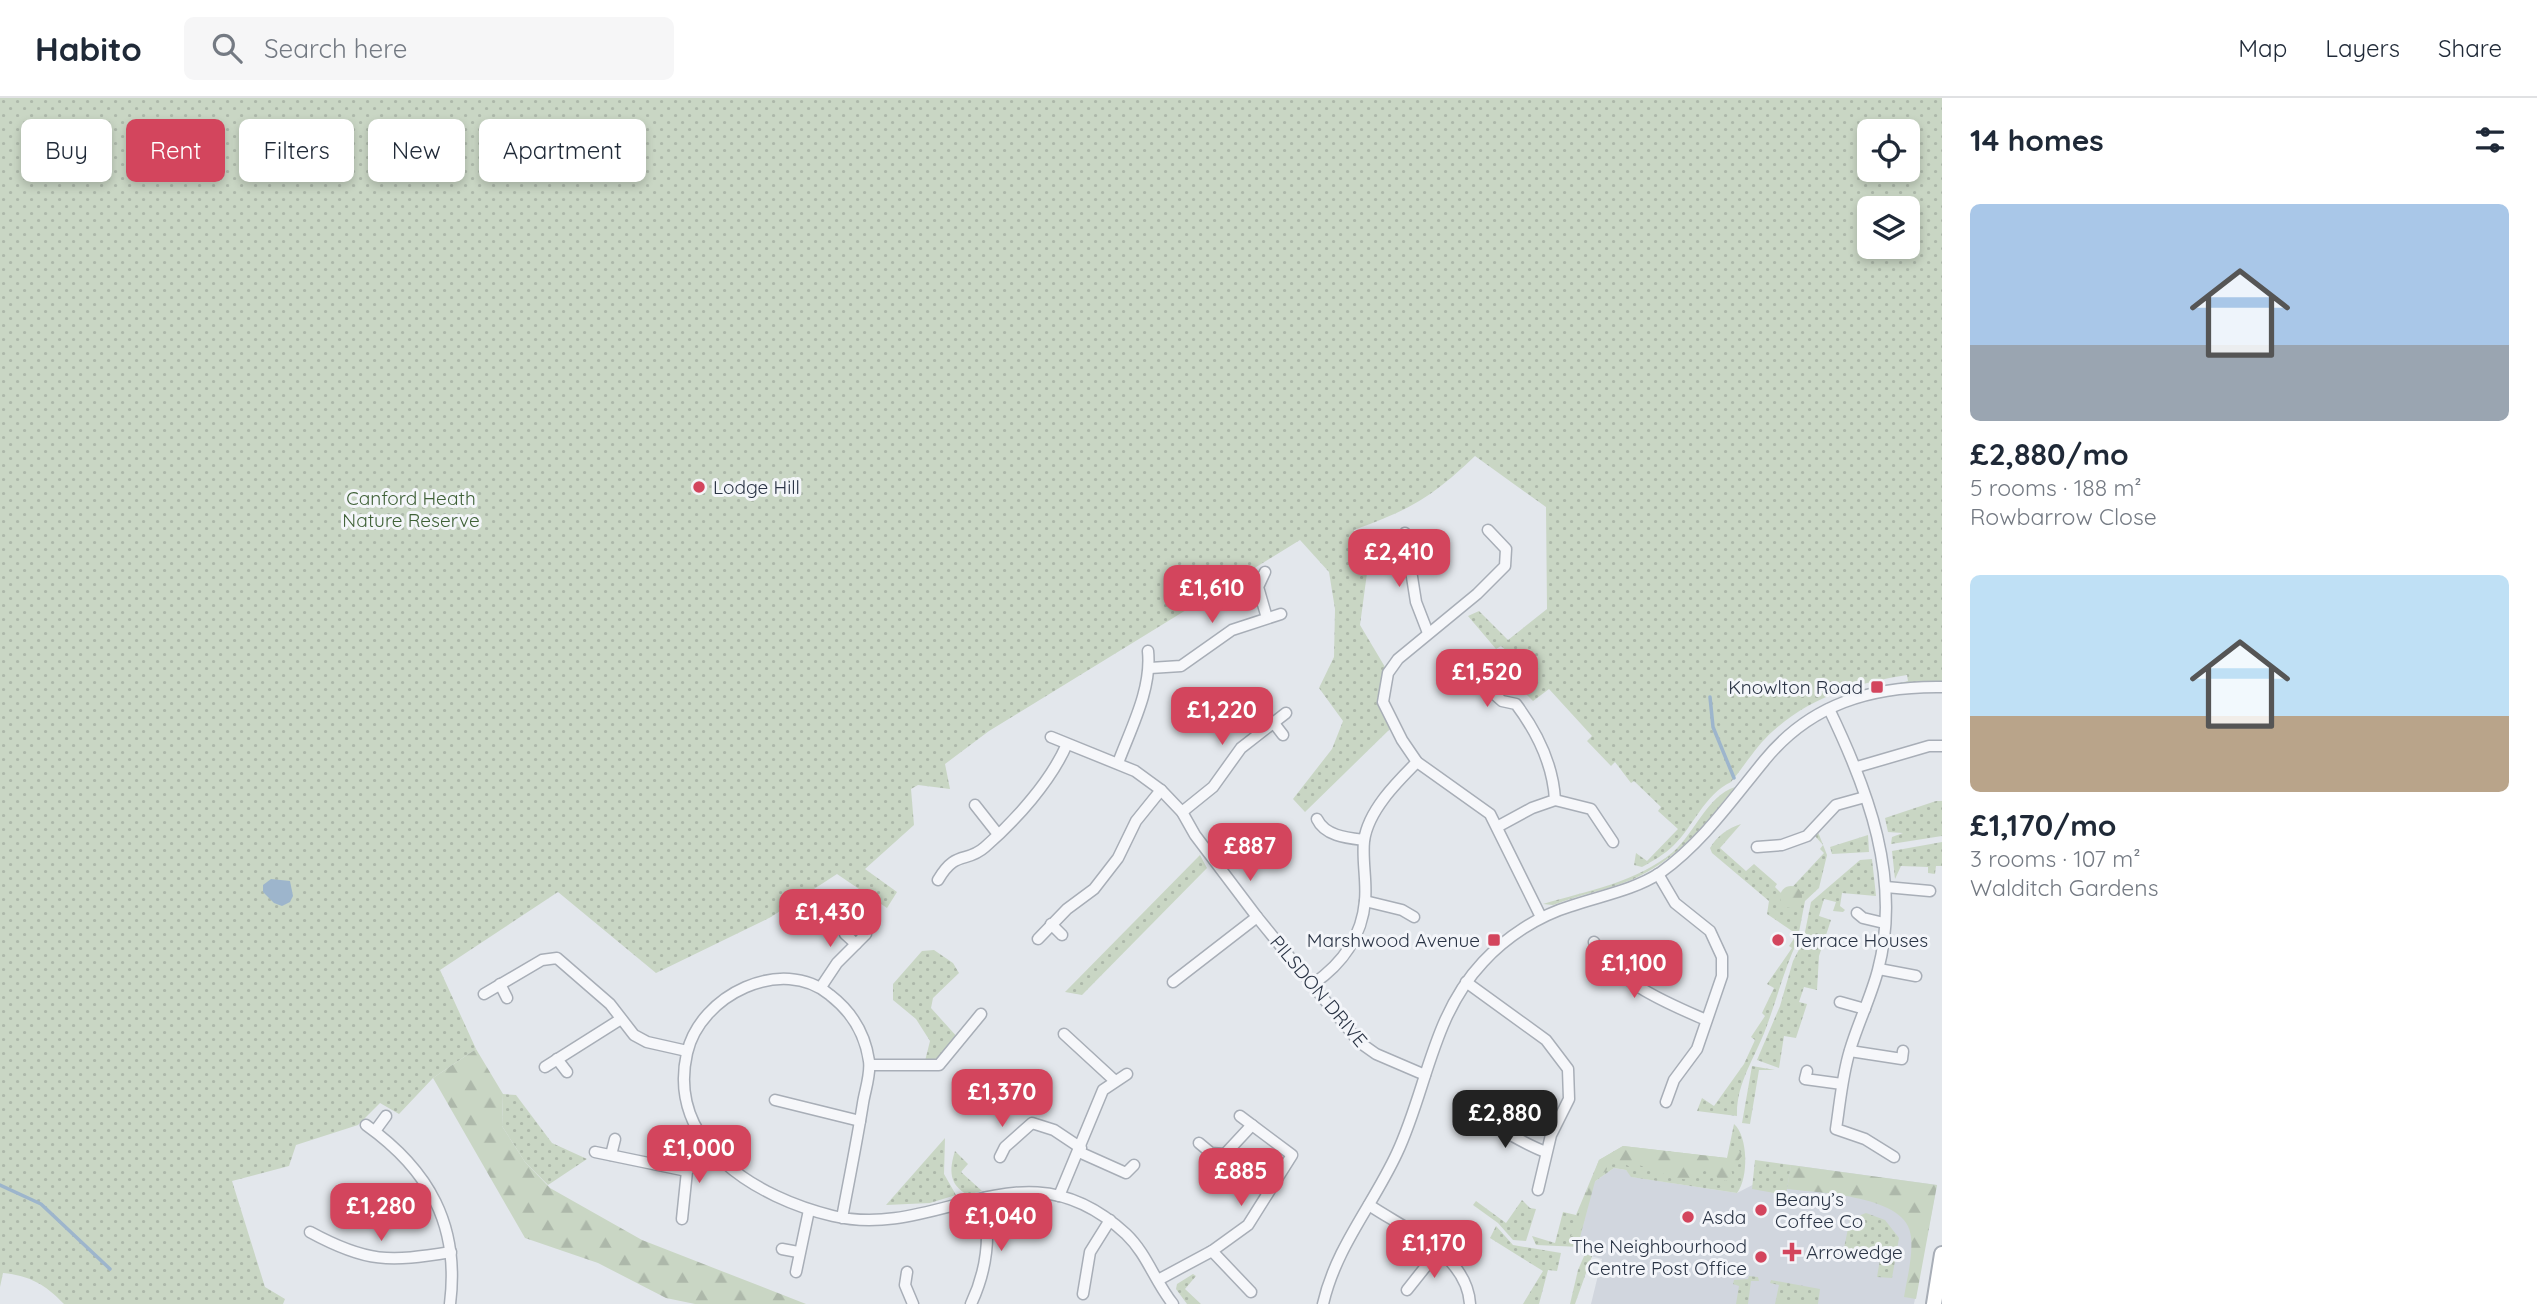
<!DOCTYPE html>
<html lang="en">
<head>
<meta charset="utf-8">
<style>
  :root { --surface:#fff; --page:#f6f6f7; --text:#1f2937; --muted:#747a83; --line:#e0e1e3; --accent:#d3455d }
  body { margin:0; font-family:Quicksand,sans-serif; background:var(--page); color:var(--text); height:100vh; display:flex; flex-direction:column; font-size:26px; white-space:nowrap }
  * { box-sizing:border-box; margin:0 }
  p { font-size:23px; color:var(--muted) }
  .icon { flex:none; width:38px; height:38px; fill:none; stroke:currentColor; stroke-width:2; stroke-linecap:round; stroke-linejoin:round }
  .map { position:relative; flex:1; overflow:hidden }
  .side { display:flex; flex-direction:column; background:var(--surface); width:595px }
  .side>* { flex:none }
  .top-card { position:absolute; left:21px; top:21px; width:665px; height:63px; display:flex; gap:14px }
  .controls { position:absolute; left:1857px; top:21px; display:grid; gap:14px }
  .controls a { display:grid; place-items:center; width:63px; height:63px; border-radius:10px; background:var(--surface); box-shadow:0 4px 10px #0003; font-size:35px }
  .price { position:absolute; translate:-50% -60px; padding:0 16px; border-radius:14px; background:var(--accent); color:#fff; font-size:23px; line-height:46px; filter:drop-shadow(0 2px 4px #0008) }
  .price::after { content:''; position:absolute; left:50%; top:42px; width:21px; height:16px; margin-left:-10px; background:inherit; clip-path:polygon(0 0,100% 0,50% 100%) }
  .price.on { background:#222; color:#fff }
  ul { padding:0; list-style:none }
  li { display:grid; align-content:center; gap:14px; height:371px; padding:0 28px }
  li span { display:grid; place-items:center; height:217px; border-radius:10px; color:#555 }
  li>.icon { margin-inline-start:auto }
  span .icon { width:126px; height:126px; fill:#fffc; stroke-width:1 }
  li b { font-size:30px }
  h2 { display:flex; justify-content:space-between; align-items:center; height:84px; padding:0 28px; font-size:30px }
  .pill { padding:0 24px; border-radius:10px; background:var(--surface); box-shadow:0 4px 10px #0003; font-size:24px; line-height:63px }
  .pill.on { background:var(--accent); color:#fff }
  header { display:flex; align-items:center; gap:42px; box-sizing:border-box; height:98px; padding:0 35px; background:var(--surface); border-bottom:2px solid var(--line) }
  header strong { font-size:33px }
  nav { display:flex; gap:38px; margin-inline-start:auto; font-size:24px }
  .search { width:490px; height:63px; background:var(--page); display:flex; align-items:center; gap:18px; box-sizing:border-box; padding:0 24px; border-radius:10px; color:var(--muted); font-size:26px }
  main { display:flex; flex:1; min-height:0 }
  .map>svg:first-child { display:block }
  .built { fill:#d1d6de }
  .grass { fill:url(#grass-dots); fill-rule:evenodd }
  .forest { fill:url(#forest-firs) }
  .water { fill:#9db5cc }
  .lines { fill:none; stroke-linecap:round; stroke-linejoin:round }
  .stream { stroke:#9db5cc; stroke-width:3.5 }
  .minor-casing { stroke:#a8aeb7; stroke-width:13 }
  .secondary-casing { stroke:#a8aeb7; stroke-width:18 }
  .minor { stroke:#f6f7fa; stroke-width:10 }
  .secondary { stroke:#fff; stroke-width:14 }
  .poi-dot { fill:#d3455d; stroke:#f3f5f9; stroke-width:2.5 }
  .labels { text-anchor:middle; stroke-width:6; stroke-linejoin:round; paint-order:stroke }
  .poi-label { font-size:19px; fill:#2a3445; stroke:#f3f5f9; text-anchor:start }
  .park-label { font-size:19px; fill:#3f6137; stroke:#f3f5f9 }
  .street-label { font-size:19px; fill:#2a3445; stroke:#f3f5f9 }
</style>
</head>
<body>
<header>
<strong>Habito</strong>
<div class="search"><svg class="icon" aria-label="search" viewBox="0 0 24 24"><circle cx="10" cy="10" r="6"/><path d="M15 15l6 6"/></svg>Search here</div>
<nav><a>Map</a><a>Layers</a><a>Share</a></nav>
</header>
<main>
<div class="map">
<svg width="1942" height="1206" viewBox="0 0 1942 1206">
  <defs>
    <pattern id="grass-dots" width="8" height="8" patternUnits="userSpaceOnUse" patternTransform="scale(1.75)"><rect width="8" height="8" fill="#c9d6c4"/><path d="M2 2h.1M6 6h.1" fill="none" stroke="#adb8aa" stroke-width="1.8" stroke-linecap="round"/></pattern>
    <pattern id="forest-firs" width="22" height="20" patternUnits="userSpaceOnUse" patternTransform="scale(1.75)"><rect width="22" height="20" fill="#c9d6c4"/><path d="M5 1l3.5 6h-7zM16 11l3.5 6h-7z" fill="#adb8aa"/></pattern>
  </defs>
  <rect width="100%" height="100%" fill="#e3e7ec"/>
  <path class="built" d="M1791 1067 1937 1087 1914 1206H1591L1602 1161 1579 1155 1580 1139 1594 1084 1614 1070 1626 1072 1632 1079 1737 1095Z"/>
  <g class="grass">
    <path d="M0 0H1942V586L1887 588 1908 583 1907 577C1857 585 1812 598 1773 633 1757 647 1745 667 1731 684 1705 696 1692 730 1674 747 1665 756 1653 763 1642 769L1634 767 1636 755 1647 763 1678 731 1658 713 1661 709 1634 683 1631 685 1615 664 1611 668 1587 643 1592 638 1549 591 1533 603 1525 595 1535 578 1501 548 1496 551 1468 518 1479 513 1508 542 1547 511 1546 409 1475 358C1431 400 1411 411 1354 432L1367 475 1360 527 1385 569 1377 603 1390 631 1305 714 1293 701 1332 651 1343 623 1319 590 1334 559 1335 511 1329 474 1300 442 989 633 945 666 950 691 918 687 911 691 914 727 865 771 897 794 887 810 837 776 771 819 656 875 558 794 440 872 476 951 433 980 399 1016 380 1005 358 1027 296 1047 289 1068 232 1083 265 1189 285 1201 283 1206H64C45 1186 30 1178 3 1175L0 1189ZM1869 33H1908V72H1869ZM1869 110H1908V149H1869Z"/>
    <path d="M1735 689C1706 726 1676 763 1631 782 1606 792 1579 797 1553 807L1543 806C1587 793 1637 784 1673 754 1695 735 1707 698 1735 689Z"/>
    <path d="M1936 703H1942V738L1891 746 1892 739 1903 735 1888 734 1885 720Z"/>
    <path d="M1741 726 1720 750 1746 773 1754 766 1777 786 1775 789 1784 798 1824 755 1820 751 1823 747 1815 738 1818 734 1827 757 1819 790 1805 803 1799 834 1795 835 1767 816 1769 803 1712 755 1710 750C1717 738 1728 730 1741 726Z"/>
    <path d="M1868 737 1869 754 1832 756 1830 749Z"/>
    <path d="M1942 744V768H1936L1935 776 1928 775V769L1901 768 1895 781 1892 753Z"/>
    <path d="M1200 757 1207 770 1082 897 1065 894Z"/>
    <path d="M1872 761 1876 798 1842 795 1840 808 1845 812 1843 814 1833 813 1836 804 1824 801 1819 818 1831 822 1819 858 1817 892 1804 889 1799 904 1807 906 1796 940 1784 938 1779 970 1757 962 1780 908 1793 863 1803 844 1811 804 1860 762Z"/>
    <path d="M1795 839 1798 842C1784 871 1777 901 1766 930 1755 960 1736 985 1737 1018L1697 1013 1702 1000 1714 1008 1744 966 1755 942 1751 939 1765 918 1762 915 1774 890 1767 886 1792 850 1789 848Z"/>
    <path d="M934 852 953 865 959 875 933 900 931 910 959 941C948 952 941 963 925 963L930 943 916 921 893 902V886L922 853Z"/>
    <path d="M1752 968 1775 972H1759L1750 1026 1742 1025Z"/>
    <path d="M503 996 516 997 552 1045 587 1061 548 1087 525 1064 502 1028Z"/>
    <path d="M1734 1026C1748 1038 1749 1080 1737 1095L1631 1079 1626 1072 1614 1070 1594 1084 1580 1139 1581 1149 1536 1147 1532 1138 1555 1145 1563 1114 1576 1117 1599 1062 1623 1048 1727 1060Z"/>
    <path d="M945 1040 944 1076 956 1097 930 1105 886 1107Z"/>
    <path d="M955 1053 968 1066 961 1074 982 1093 968 1097C949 1087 949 1072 955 1053Z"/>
    <path d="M1755 1062 1791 1067 1786 1097 1752 1091Z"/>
    <path d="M1522 1102 1530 1110 1536 1111 1526 1143 1513 1142 1498 1125 1473 1107 1476 1103 1506 1125Z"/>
    <path d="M1866 1115 1885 1122 1899 1140 1892 1180 1877 1179 1881 1156 1844 1150 1850 1121Z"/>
    <path d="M1496 1128 1513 1147 1561 1155 1557 1173 1548 1172 1539 1206H1523L1543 1173 1490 1140Z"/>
    <path d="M1585 1156 1592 1158 1575 1206H1570L1578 1172Z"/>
    <path d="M1193 1176 1196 1178 1185 1191 1201 1206H1187L1176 1191 1177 1186Z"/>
    <path d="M1749 1178 1758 1179 1759 1183H1751L1748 1206H1736L1739 1188 1733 1186 1734 1182 1748 1181Z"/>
    <path d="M1771 1182 1820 1191 1818 1206H1775L1779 1187 1770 1185Z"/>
  </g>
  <g class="forest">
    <circle cx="1791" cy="799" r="11"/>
    <path d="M476 951 503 996 502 1028 525 1064 550 1090 642 1142 806 1206H695L666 1200 598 1165 525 1140 433 980Z"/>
    <path d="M1623 1048 1727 1060 1733 1052H1739L1742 1058 1731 1071 1733 1079 1726 1083 1718 1081 1714 1074 1704 1073 1690 1082 1675 1080V1072L1657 1078 1653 1071 1638 1067 1632 1070 1623 1065 1608 1067 1606 1074 1597 1076 1580 1139 1571 1138 1599 1062Z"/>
    <path d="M1791 1067 1937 1087 1916 1201 1904 1199C1907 1180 1913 1159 1911 1139 1909 1097 1818 1095 1787 1091Z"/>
  </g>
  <path class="water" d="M271 781 290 783 293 798 290 804 282 808 274 805 263 794V787Z"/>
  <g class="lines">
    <g class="stream">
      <path d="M1710 599 1713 629 1734 680"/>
      <path d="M0 1087 41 1106 110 1171"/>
    </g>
    <g class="minor-casing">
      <g id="minor">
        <path d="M1488 432 1506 451 1505 468 1477 496 1398 561 1388 575 1383 604 1402 642 1417 664 1490 716 1541 819"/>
        <path d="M1405 435 1416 504 1428 535"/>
        <path d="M1408 451 1424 446"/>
        <path d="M1265 474 1258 489 1267 520"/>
        <path d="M1150 570 1181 568 1232 532 1281 516"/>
        <path d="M1476 580 1502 603 1516 606C1537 634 1553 666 1555 702L1532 710 1497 729"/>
        <path d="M1829 611C1868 692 1902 781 1878 872 1871 899 1858 925 1850 952 1842 978 1840 1005 1836 1031L1865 1041 1894 1059"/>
        <path d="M1273 624 1283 637"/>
        <path d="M1051 639 1135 673 1161 692 1182 714 1195 737 1257 819 1359 944 1376 956 1425 977"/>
        <path d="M1118 665C1131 630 1152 591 1148 553"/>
        <path d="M1857 669 1929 648H1942"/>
        <path d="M1555 702 1591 711 1613 744"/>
        <path d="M975 707 997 735"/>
        <path d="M1182 714 1213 689 1241 650 1286 615"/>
        <path d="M1317 721C1325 738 1347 740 1364 742"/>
        <path d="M1757 749 1782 747 1807 738 1836 707 1865 699"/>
        <path d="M1658 776 1675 805 1710 833 1722 859V878L1697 951 1674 982 1666 1004"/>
        <path d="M938 782C956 751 966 766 985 749 1016 722 1051 683 1067 646"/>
        <path d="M1886 789 1930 793"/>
        <path d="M1365 803 1402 812 1414 819"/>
        <path d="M1857 815 1863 820 1884 825"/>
        <path d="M1051 826 1062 837"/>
        <path d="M845 836 856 846"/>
        <path d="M1038 841 1067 811 1094 791 1118 760 1136 723 1161 692"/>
        <path d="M1594 844C1617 885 1665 904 1706 922"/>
        <path d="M1879 871 1916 878"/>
        <path d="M1173 884 1257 819"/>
        <path d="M1466 884 1546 942 1568 971 1569 1001 1551 1037 1538 1092"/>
        <path d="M500 886 507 900"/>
        <path d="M1313 886C1342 866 1362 838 1365 803 1367 783 1362 763 1364 743 1368 713 1396 685 1417 664"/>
        <path d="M821 889 837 865 866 836"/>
        <path d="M484 896 542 862 557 860 610 906 634 937 647 944 687 953"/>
        <path d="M1840 904 1865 911"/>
        <path d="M1064 936 1114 982"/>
        <path d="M1850 953 1902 961 1903 953"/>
        <path d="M557 961 567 974"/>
        <path d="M870 967H939L981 916"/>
        <path d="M545 969 621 921"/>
        <path d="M1807 973 1805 981 1842 986"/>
        <path d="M775 1002 860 1023"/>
        <path d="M1474 1019C1500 1028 1520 1045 1546 1054"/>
        <path d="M366 1027C429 1072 460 1127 450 1206"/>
        <path d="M375 1033 386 1018"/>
        <path d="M1199 1045 1211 1055 1225 1056 1252 1027"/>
        <path d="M595 1054 687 1073"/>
        <path d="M1079 1054 1126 1075 1134 1067"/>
        <path d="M611 1057 615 1041"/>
        <path d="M1000 1059 1005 1049 1032 1025 1054 1032 1081 1050"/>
        <path d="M1059 1098 1103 992 1127 976"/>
        <path d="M1369 1107C1406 1132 1467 1156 1470 1206"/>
        <path d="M842 1120C849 1082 857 1043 863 1005 865 992 871 976 869 963 865 935 852 914 830 897 782 857 700 897 687 955 666 1047 758 1100 833 1118 941 1143 1023 1040 1126 1136 1147 1156 1155 1184 1173 1206"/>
        <path d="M682 1121 687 1073 709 1049"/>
        <path d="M310 1134C367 1165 389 1164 451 1154"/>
        <path d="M782 1151 798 1154"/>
        <path d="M1212 1153 1251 1194"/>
        <path d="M796 1174 809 1112"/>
        <path d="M907 1174 905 1187 913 1206"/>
        <path d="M1158 1182 1212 1153 1248 1127 1292 1057 1240 1018"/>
        <path d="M1407 1192 1438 1153"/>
        <path d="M1083 1196 1090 1154 1110 1122"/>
        <path d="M971 1206C987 1172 991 1136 983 1100"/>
        <path d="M1323 1206C1336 1149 1373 1107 1397 1055 1427 991 1432 918 1483 864 1506 839 1538 818 1571 808 1600 798 1634 792 1660 775 1703 744 1731 703 1764 663 1810 606 1871 588 1942 589"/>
      </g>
    </g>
    <g class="secondary-casing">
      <path id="secondary" d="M1934 1206 1942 1156"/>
    </g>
    <use href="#minor" class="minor"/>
    <use href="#secondary" class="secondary"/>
  </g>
  <g class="poi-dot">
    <circle cx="699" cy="389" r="7"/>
    <rect x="1870" y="582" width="14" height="14" rx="3.5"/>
    <rect x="1487" y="835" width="14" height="14" rx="3.5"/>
    <circle cx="1778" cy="842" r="7"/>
    <circle cx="1761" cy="1112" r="7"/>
    <circle cx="1688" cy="1119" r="7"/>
    <path d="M1788.5 1143.5h7v7h7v7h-7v7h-7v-7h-7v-7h7z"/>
    <circle cx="1761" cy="1159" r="7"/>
  </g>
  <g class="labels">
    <g class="poi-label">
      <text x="713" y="396">Lodge Hill</text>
      <text x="1863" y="596" text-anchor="end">Knowlton Road</text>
      <text x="1480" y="849" text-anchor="end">Marshwood Avenue</text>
      <text x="1792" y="849">Terrace Houses</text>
      <text x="1775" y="1108">Beany’s<tspan x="1775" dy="22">Coffee Co</tspan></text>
      <text x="1702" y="1126">Asda</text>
      <text x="1747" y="1155" text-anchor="end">The Neighbourhood<tspan x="1747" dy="22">Centre Post Office</tspan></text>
      <text x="1806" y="1161">Arrowedge</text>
    </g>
    <g class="park-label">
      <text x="411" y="407">Canford Heath<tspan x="411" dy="22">Nature Reserve</tspan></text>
    </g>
    <g class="street-label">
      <text transform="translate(1319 893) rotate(50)" y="7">PILSDON DRIVE</text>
    </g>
  </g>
</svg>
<div class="controls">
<a><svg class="icon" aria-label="locate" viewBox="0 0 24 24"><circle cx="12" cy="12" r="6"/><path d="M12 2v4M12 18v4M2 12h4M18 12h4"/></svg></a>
<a><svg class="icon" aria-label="layers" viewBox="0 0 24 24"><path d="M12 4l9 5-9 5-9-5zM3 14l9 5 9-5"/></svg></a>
</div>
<b class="price" style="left:1399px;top:491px">£2,410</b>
<b class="price" style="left:1212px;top:527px">£1,610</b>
<b class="price" style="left:1487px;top:611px">£1,520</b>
<b class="price" style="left:1222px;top:649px">£1,220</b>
<b class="price" style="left:1250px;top:785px">£887</b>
<b class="price" style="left:830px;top:851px">£1,430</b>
<b class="price" style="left:1634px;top:902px">£1,100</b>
<b class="price" style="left:1002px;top:1031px">£1,370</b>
<b class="price on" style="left:1505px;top:1052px">£2,880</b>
<b class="price" style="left:699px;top:1087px">£1,000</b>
<b class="price" style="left:1241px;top:1110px">£885</b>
<b class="price" style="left:381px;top:1145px">£1,280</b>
<b class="price" style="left:1001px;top:1155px">£1,040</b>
<b class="price" style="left:1434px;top:1182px">£1,170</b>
<div class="top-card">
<a class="pill">Buy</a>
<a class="pill on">Rent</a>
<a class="pill">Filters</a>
<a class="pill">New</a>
<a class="pill">Apartment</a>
</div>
</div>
<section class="side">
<h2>14 homes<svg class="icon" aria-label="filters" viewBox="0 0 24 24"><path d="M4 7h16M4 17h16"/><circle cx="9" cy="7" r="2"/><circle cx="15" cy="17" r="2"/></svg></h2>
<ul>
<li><span style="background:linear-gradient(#a9c7e8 65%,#9aa5b1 0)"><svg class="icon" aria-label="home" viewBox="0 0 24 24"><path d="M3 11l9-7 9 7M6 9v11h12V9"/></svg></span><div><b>£2,880/mo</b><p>5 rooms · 188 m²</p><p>Rowbarrow Close</p></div></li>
<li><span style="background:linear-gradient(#bfe0f5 65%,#b9a48a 0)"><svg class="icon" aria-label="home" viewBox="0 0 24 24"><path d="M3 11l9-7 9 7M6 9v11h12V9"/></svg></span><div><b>£1,170/mo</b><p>3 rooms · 107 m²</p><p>Walditch Gardens</p></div></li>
</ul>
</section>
</main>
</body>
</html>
